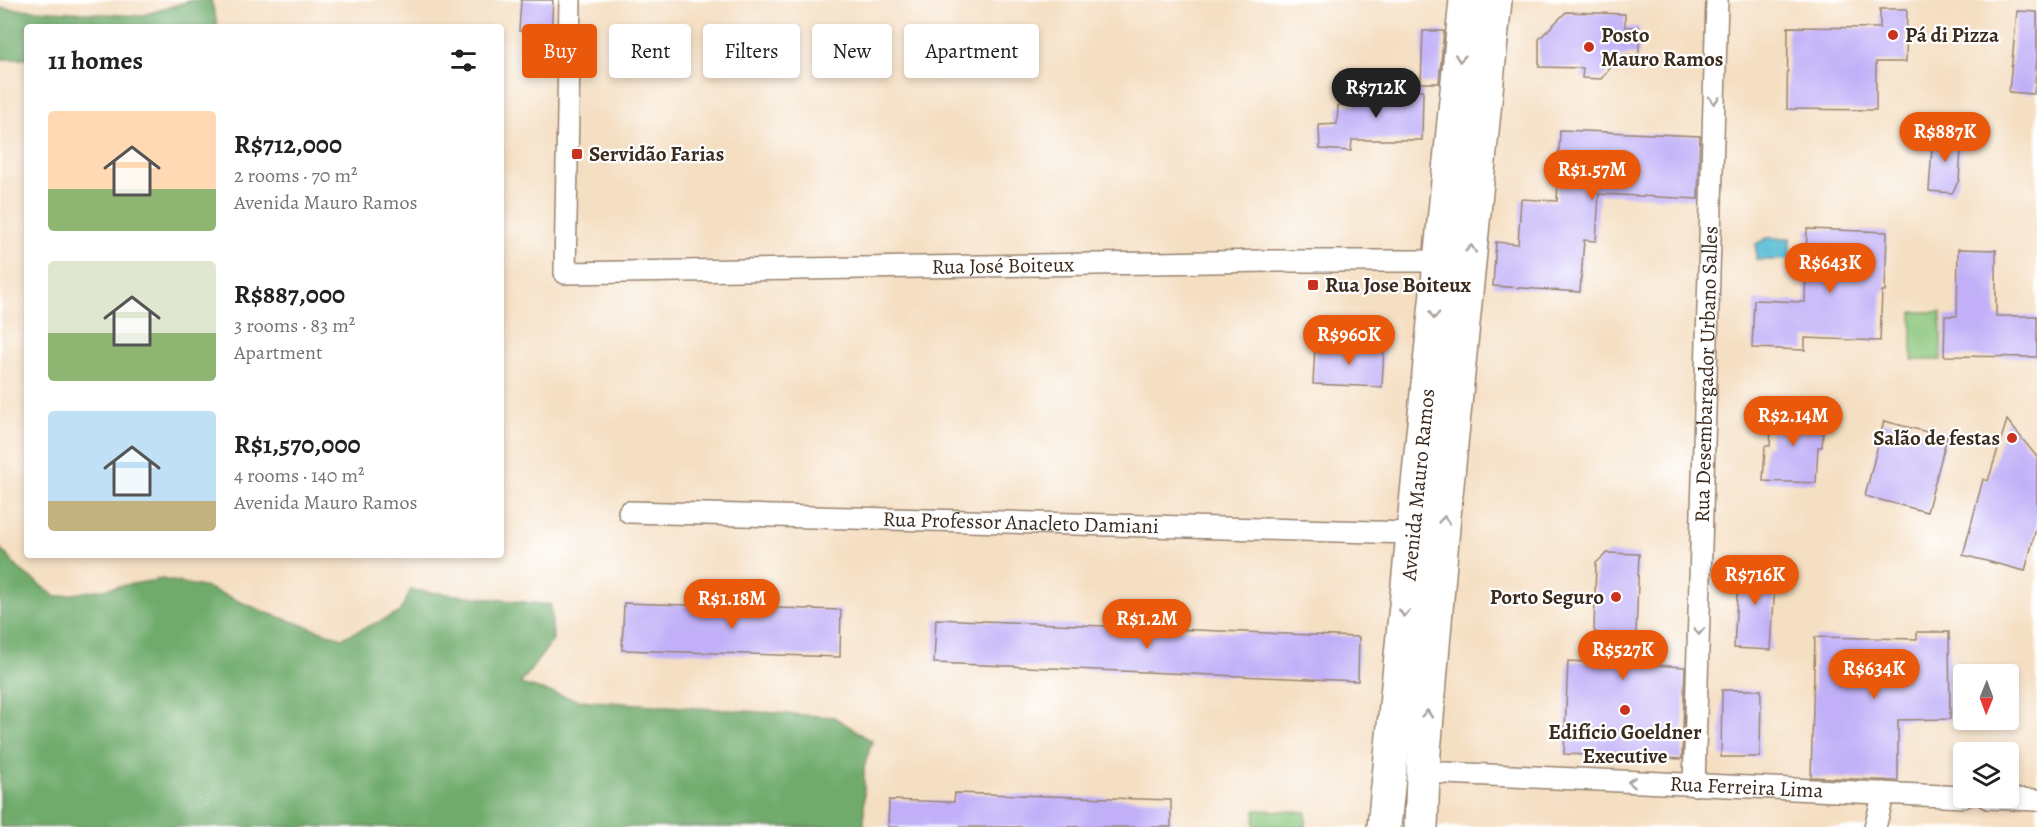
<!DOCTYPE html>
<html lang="en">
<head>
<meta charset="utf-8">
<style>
  :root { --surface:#fff; --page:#f6f6f6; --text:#202124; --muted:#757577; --accent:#ea580c }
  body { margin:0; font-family:Alegreya,serif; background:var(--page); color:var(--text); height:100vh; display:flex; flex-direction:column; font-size:22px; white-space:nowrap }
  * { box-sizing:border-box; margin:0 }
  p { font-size:20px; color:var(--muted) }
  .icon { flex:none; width:33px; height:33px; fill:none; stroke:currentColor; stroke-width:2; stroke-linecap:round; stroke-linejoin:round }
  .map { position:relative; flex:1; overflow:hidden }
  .details { position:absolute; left:24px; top:24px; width:480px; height:534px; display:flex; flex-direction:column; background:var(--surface); border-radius:6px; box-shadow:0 3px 9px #0003 }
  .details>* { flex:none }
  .top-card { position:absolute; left:522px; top:24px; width:570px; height:54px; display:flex; gap:12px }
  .needle { width:39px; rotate:181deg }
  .tools { position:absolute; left:1953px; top:664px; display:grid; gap:12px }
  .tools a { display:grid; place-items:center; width:66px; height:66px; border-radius:6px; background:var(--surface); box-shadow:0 3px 9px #0003; font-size:30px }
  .price { position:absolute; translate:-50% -51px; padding:0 14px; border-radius:21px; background:var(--accent); color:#fff; font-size:20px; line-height:39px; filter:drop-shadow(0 2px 3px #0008) }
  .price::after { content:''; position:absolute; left:50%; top:36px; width:18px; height:14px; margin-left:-9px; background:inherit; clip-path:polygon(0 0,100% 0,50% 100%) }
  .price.current { background:#222; color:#fff }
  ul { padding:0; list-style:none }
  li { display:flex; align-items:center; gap:18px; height:150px; padding:0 24px }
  li span { display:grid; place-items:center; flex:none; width:168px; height:120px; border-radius:6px; color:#555 }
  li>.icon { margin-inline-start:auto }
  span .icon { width:72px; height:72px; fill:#fffc; stroke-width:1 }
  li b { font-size:26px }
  h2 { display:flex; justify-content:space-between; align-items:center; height:72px; padding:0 24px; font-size:26px }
  .chip { padding:0 21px; border-radius:6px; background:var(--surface); box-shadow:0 3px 9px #0003; font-size:21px; line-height:54px }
  .chip.current { background:var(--accent); color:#fff }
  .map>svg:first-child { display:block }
  .green { fill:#8bc67c; stroke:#63784d; stroke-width:1.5 }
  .forest { fill:#70ab6c; stroke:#566a45; stroke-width:1.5 }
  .water { fill:#57bbd5; stroke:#49727a; stroke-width:1.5 }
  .building { fill:#c1b0f8 }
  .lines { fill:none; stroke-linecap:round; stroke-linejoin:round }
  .minor-casing { stroke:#988470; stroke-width:24 }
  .primary-casing { stroke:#988470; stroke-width:36 }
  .minor { stroke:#fff; stroke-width:21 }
  .primary { stroke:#fff; stroke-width:33 }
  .oneway { stroke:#a79f9a }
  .poi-dot { fill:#c8321e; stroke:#fff; stroke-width:2 }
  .labels { text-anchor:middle; stroke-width:4.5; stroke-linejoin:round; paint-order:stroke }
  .poi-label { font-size:21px; font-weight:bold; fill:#3b2a1e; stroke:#fff; text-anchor:start }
  .street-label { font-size:21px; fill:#3b2a1e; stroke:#fff }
</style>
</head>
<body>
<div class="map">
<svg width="2037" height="827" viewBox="0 0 2037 827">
  <rect width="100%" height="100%" fill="#fff"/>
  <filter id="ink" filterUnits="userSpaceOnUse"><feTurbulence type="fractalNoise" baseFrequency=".0167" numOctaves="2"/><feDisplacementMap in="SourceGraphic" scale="12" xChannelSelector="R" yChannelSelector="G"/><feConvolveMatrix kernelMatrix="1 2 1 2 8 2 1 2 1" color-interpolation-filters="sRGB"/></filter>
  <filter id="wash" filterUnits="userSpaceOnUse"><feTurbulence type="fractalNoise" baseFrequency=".008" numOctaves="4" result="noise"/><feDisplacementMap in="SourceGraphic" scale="24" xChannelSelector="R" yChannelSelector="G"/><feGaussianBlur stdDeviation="1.35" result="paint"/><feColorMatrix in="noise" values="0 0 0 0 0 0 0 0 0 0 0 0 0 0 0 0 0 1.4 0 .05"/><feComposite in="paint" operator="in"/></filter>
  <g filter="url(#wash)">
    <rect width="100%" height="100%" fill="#f5dfc3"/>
    <g class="green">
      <rect x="1912" y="312" width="29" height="48"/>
      <path d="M1255 810 1306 812V827H1254Z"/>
    </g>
    <g class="forest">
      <path d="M193 0H211L218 27H27V59H0V8L140 16Z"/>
      <path d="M0 548 18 568 56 597 162 579 208 588 267 613 342 638 399 613 411 590 551 605 553 640 520 684 578 700 834 717 872 741 864 767V827H0Z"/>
    </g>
    <path class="water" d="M1767 238H1790V260H1756V244Z"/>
    <g id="blocks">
      <g class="building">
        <path d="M521 0H553L551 34 519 31Z"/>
        <path d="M1880 9H1907L1906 62H1876V110L1787 109 1788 27 1880 28Z"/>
        <path d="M2017 11 2037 12V58L2034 94 2009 92Z"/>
        <path d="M1566 12 1625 14V27H1639V55H1625L1618 59 1601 79 1582 78 1583 68 1539 67V39Z"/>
        <path d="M1423 31H1444L1439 83H1421Z"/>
        <path d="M1356 88 1423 90 1422 140H1352L1351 151 1320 149 1319 125 1337 124 1338 105H1356Z"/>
        <path d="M1560 130 1700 136 1698 199 1599 194 1596 241 1584 240 1580 292 1493 286 1496 242 1518 244 1521 199 1557 201Z"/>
        <path d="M1933 133 1962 135 1959 180 1952 193 1929 191Z"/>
        <path d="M1807 229 1887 232 1885 291H1882L1880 341 1805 338V350L1752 348 1754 300 1805 302Z"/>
        <path d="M1958 249 1996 250V316H2037V357L1944 356 1945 316H1957Z"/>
        <path d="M1315 346 1384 347 1382 387 1313 384Z"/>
        <path d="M1772 408 1811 410 1810 421 1824 422 1822 447H1818L1816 483 1763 481 1765 446H1770Z"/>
        <path d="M2007 420 2037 457V525L2025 571 1963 555 1983 479 1988 481Z"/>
        <path d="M1884 421 1947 437 1927 512 1865 496Z"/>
        <path d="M1607 553 1639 554 1635 664 1685 667 1682 759 1564 754 1568 661 1624 664 1594 630 1596 563Z"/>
        <path d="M1739 562 1776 564 1771 650 1734 648Z"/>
        <path d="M624 603 841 610 840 657 622 650Z"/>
        <path d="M936 619 1359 637 1358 681 934 663Z"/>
        <path d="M1917 632H1949L1950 719 1898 720V781L1811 777 1815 637 1917 639Z"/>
        <path d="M1722 690H1761L1760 757H1721Z"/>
        <path d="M955 793 1171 800V827H888L889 800 954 802Z"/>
      </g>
    </g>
  </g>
  <g filter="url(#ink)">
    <use href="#blocks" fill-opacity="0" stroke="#988470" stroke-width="1.5"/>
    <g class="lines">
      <g class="minor-casing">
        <g id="minor">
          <path id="s1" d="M570 0 565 273 1269 261H1440"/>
          <path id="s2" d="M629 512 1412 533"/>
          <path id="s3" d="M1423 772 1964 797"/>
          <path id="s4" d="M1694 785 1717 0"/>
          <path d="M1988 798 2037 800"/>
          <path d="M1875 827 1884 793"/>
        </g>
      </g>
      <g class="primary-casing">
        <g id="primary">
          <path id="s5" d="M1384 827 1466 0"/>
          <path d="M1421 827 1424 752 1444 515 1495 0"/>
        </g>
      </g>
      <use href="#minor" class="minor"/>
      <use href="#primary" class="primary"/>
    </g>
    <defs><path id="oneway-chevron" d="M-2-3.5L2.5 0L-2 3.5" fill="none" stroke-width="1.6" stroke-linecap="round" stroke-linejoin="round" transform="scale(1.5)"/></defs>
    <g class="oneway">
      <use href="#oneway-chevron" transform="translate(1460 58) rotate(96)"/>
      <use href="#oneway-chevron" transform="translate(1714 100) rotate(92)"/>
      <use href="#oneway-chevron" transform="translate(1471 249) rotate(-84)"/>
      <use href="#oneway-chevron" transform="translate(1434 315) rotate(96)"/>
      <use href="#oneway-chevron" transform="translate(1444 520) rotate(-85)"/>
      <use href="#oneway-chevron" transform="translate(1404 613) rotate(96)"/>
      <use href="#oneway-chevron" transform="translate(1699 631) rotate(92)"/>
      <use href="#oneway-chevron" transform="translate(1427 714) rotate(-85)"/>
      <use href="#oneway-chevron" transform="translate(1632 782) rotate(-177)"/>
    </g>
  </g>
  <g class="poi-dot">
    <circle cx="1893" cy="35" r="6"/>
    <circle cx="1589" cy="47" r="6"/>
    <rect x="571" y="148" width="12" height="12" rx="3"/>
    <rect x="1307" y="279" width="12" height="12" rx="3"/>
    <circle cx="2012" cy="438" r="6"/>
    <circle cx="1616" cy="597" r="6"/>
    <circle cx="1625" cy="710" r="6"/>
  </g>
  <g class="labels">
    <g class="poi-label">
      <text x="1601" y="42">Posto<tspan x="1601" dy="24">Mauro Ramos</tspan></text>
      <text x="1905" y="42">Pá di Pizza</text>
      <text x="589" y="161">Servidão Farias</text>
      <text x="1325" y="292">Rua Jose Boiteux</text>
      <text x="2000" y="445" text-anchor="end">Salão de festas</text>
      <text x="1604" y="604" text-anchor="end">Porto Seguro</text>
      <text x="1625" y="739" text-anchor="middle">Edifício Goeldner<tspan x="1625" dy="24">Executive</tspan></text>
    </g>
    <g class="street-label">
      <text dy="7" stroke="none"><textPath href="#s1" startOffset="711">Rua José Boiteux</textPath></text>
      <text dy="7" stroke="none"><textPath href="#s4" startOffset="411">Rua Desembargador Urbano Salles</textPath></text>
      <text dy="7" stroke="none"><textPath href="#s5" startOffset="344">Avenida Mauro Ramos</textPath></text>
      <text dy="7" stroke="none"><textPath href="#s2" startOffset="392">Rua Professor Anacleto Damiani</textPath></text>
      <text dy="7" stroke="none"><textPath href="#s3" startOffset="324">Rua Ferreira Lima</textPath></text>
    </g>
  </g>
</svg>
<div class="tools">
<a><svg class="needle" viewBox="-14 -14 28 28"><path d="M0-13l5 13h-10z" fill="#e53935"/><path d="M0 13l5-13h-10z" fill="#757577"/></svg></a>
<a><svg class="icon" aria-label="layers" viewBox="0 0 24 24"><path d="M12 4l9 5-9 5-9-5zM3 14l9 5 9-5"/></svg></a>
</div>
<b class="price current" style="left:1376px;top:119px">R$712K</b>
<b class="price" style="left:1945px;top:163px">R$887K</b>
<b class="price" style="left:1592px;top:201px">R$1.57M</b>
<b class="price" style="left:1830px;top:294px">R$643K</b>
<b class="price" style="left:1349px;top:366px">R$960K</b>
<b class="price" style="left:1793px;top:447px">R$2.14M</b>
<b class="price" style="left:1755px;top:606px">R$716K</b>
<b class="price" style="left:732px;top:630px">R$1.18M</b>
<b class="price" style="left:1147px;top:650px">R$1.2M</b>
<b class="price" style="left:1623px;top:681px">R$527K</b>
<b class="price" style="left:1874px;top:700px">R$634K</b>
<div class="top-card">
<a class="chip current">Buy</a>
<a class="chip">Rent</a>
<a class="chip">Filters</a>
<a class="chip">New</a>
<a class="chip">Apartment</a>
</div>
<section class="details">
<h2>11 homes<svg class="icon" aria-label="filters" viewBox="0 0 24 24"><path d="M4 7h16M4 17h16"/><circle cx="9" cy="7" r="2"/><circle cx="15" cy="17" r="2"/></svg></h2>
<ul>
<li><span style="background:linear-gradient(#ffd9b3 65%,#8fb573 0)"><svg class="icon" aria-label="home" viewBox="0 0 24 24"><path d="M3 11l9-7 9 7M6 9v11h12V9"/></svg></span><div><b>R$712,000</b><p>2 rooms · 70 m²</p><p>Avenida Mauro Ramos</p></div></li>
<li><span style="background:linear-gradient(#dfe7d0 60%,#8fb573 0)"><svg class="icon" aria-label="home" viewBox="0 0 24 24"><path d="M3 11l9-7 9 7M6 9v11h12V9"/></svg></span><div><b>R$887,000</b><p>3 rooms · 83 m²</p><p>Apartment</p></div></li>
<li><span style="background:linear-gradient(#bfe0f5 75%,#c2b280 0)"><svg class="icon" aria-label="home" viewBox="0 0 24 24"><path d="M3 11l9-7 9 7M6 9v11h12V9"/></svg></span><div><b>R$1,570,000</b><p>4 rooms · 140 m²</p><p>Avenida Mauro Ramos</p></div></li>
</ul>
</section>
</div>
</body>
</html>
